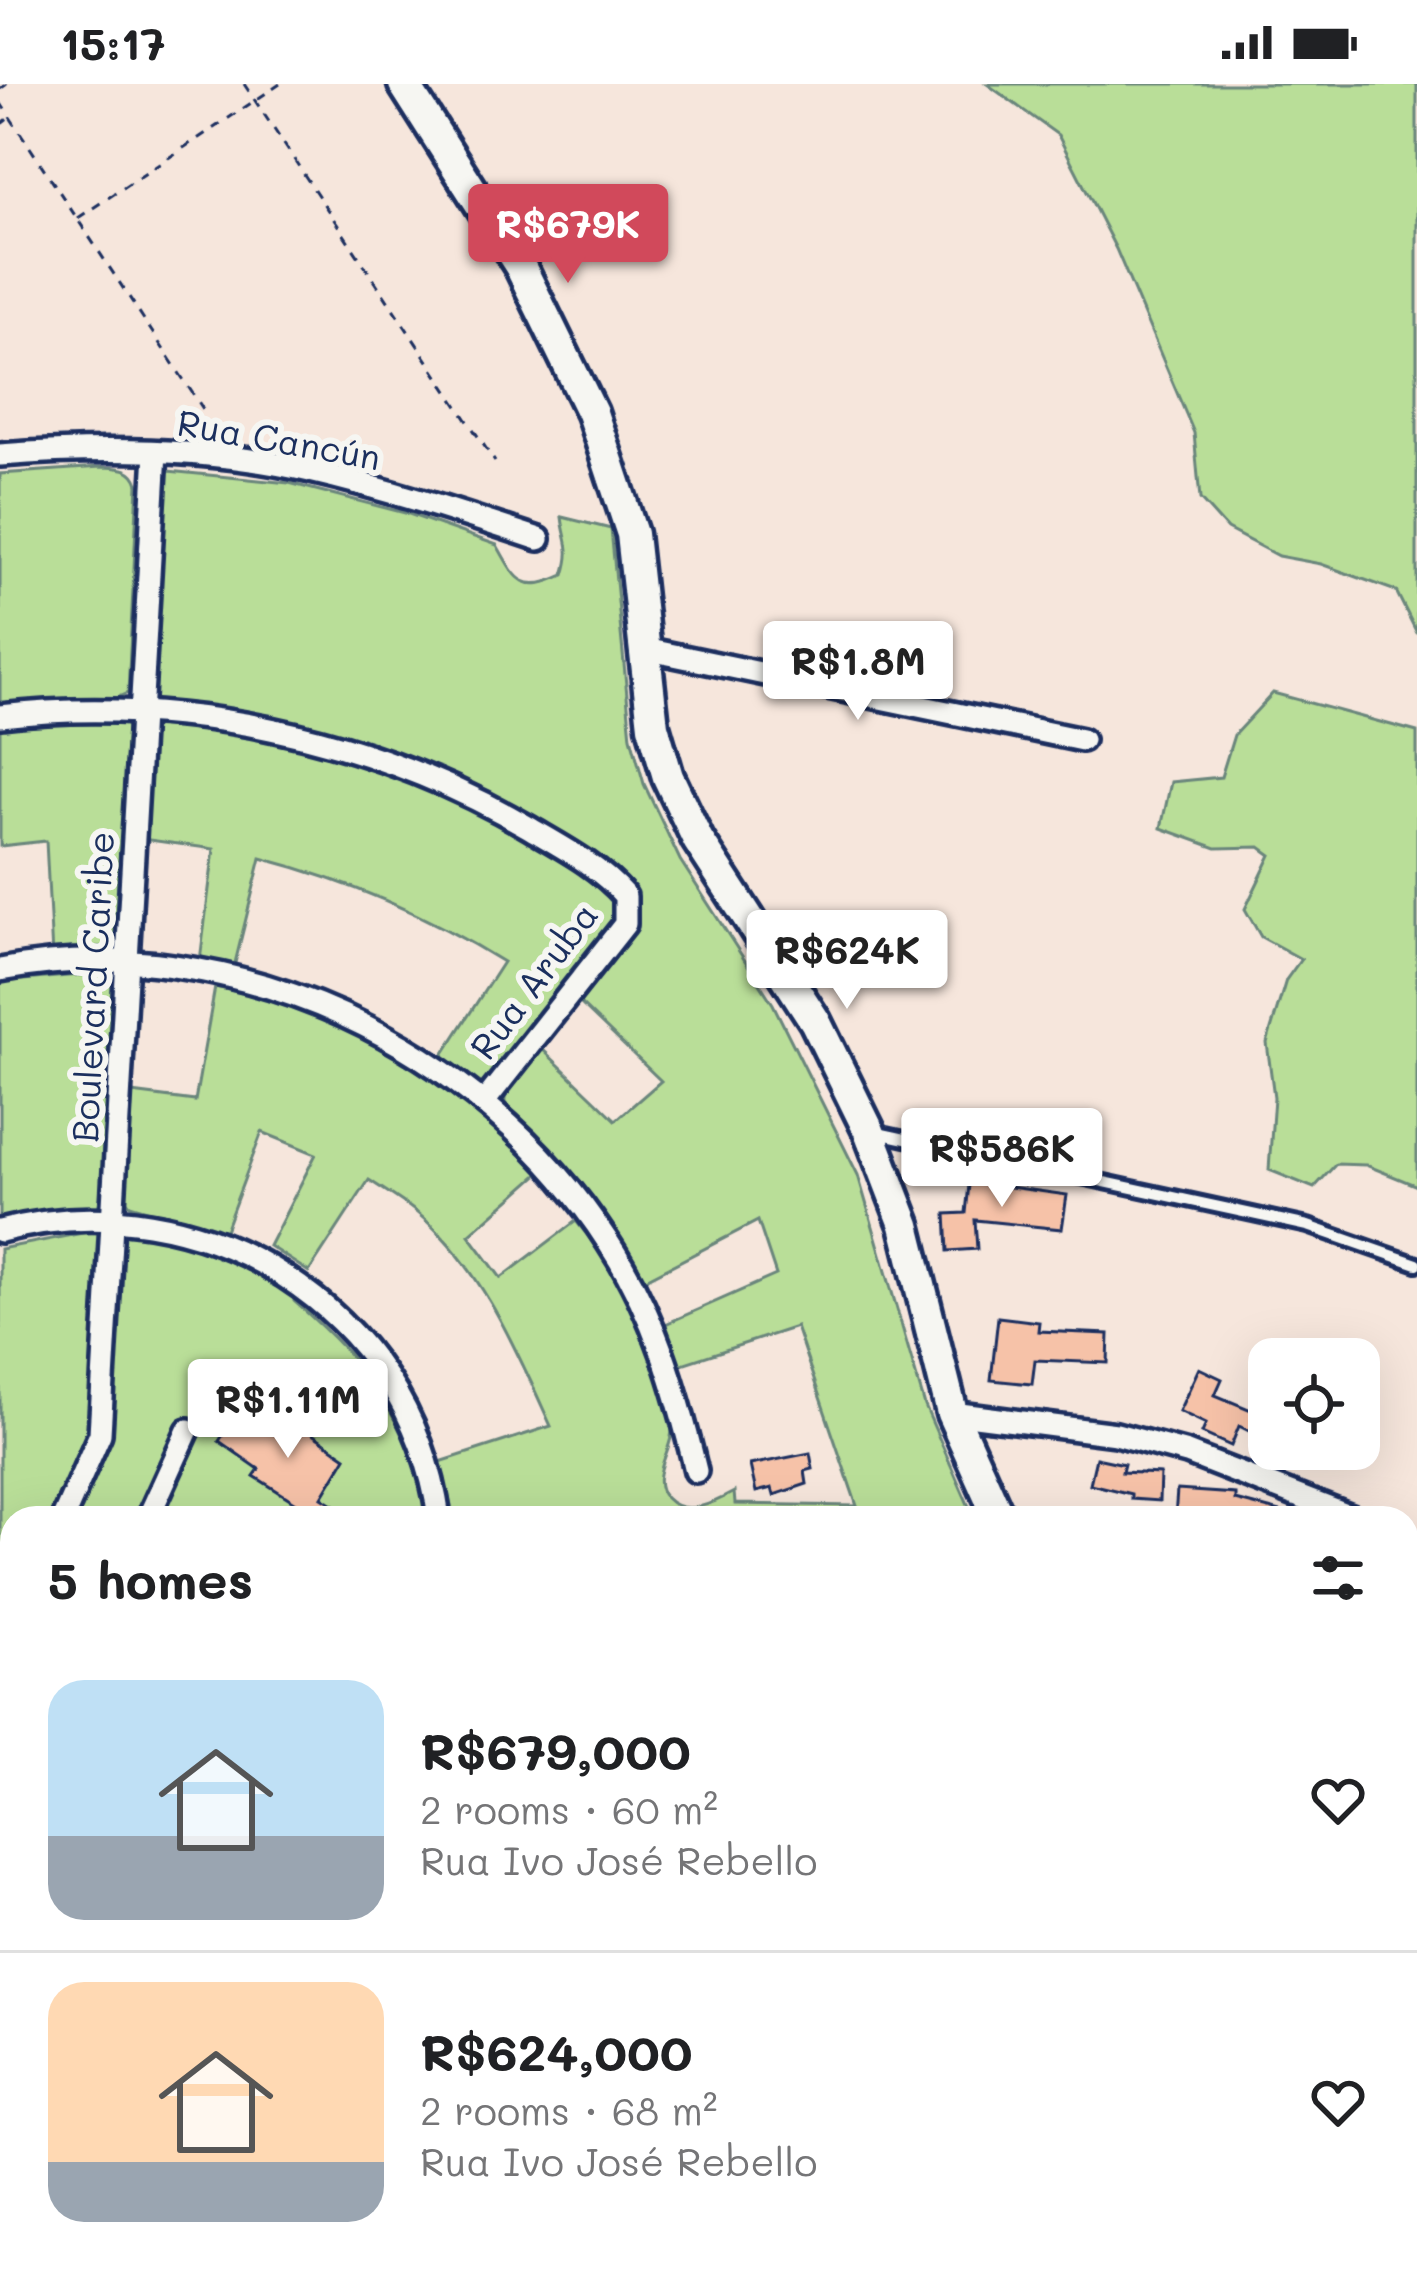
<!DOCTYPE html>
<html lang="en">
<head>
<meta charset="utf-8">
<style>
  :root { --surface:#fff; --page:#f6f6f6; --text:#202124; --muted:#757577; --line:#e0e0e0; --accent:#d1495b }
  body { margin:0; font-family:Mali,sans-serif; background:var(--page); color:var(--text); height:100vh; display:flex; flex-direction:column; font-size:45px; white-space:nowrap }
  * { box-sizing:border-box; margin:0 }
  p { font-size:39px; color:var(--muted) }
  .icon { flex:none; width:66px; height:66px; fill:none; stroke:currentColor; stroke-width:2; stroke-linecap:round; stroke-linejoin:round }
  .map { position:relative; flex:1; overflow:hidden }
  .side { position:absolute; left:0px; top:1422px; width:1419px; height:771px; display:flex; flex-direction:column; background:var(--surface); border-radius:36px 36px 0 0; box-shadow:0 12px 48px #0002 }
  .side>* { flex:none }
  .controls { position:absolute; left:1248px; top:1254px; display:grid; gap:24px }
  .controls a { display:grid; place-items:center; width:132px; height:132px; border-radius:24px; background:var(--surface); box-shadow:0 12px 48px #0002; font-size:60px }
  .price { position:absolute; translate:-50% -102px; padding:0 27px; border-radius:12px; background:#fff; color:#222; font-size:39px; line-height:78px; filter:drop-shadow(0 3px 6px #0008) }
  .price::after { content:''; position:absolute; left:50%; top:72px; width:36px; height:27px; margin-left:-18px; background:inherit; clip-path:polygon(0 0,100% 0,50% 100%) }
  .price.active { background:var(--accent); color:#fff }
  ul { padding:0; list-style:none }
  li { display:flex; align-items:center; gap:36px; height:300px; padding:0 48px }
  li+li { border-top:3px solid var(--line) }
  li span { display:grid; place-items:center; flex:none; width:336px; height:240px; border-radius:36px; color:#555 }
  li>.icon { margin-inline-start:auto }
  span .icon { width:144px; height:144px; fill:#fffc; stroke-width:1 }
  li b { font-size:51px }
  h2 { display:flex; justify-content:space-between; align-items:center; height:144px; padding:0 48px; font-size:51px }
  .status { display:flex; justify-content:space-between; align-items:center; height:84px; padding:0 60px; background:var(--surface); direction:ltr }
  .status svg { height:33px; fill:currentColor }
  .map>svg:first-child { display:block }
  .green { fill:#b9de98; stroke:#6a867b; stroke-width:3 }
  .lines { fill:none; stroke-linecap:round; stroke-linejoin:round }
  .stream { stroke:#668ab7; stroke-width:6 }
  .building { fill:#f6c2a8; stroke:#1b2f5e; stroke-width:3 }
  .lane-casing { stroke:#1b2f5e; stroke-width:20 }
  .street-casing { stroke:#1b2f5e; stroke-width:30 }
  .secondary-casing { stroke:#1b2f5e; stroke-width:39 }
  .path { stroke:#1b2f5e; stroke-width:3; stroke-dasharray:9 9; stroke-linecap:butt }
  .lane { stroke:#f6f6f2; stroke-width:10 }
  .street { stroke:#f6f6f2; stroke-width:21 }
  .secondary { stroke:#f6f6f2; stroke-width:30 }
  .labels { text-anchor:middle; stroke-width:12; stroke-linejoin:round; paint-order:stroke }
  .street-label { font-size:36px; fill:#1b2f5e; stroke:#f6f6f2 }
</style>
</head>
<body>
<div class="status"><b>15:17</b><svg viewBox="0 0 49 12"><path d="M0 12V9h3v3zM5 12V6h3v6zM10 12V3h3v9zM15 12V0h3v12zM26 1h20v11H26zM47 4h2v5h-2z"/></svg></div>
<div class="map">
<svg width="1417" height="2191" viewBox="0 0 1417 2191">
  <rect width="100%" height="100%" fill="#f6e6dc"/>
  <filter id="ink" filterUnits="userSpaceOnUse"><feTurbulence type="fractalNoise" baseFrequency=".00833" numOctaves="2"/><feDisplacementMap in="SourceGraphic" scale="24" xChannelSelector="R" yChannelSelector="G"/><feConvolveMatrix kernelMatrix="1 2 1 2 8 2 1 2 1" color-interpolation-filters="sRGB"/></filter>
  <g filter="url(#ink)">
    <g class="green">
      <path d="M987 0H1417V549L1396 507 1321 480 1278 472 1227 445 1200 415 1194 349 1116 165 1058 51Z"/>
      <path d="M101 383C117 384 133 382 138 400L128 609 107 618 0 626V390Z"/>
      <path d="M168 387 289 399 409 430 497 461C516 495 522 511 564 491 573 463 565 459 562 433L611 445 631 653 644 700 680 776 773 920 858 1091 925 1322 974 1434H454L440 1378 551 1342C518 1269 480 1179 416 1128 401 1116 384 1106 369 1096L309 1188 269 1162 316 1070 262 1048 224 1149 130 1121 126 1116 132 1009 195 1017 215 903C344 927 450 996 542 1087L469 1151 501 1194 576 1137C623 1193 654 1265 671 1336 678 1362 646 1392 666 1414 685 1434 714 1419 734 1408L735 1420 857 1422 796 1243 676 1282 661 1242 776 1191 758 1137 640 1198 579 1103 506 1025C499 1001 525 981 540 963L616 1036 661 997 579 918C595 896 644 843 634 816 610 750 360 654 290 639 246 629 200 626 155 619L151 615 162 389Z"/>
      <path d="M1273 609 1417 648V1102L1366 1081 1336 1080 1314 1104 1269 1086 1274 1013 1267 959 1286 896 1301 875 1261 853 1245 825 1271 771 1260 763 1216 764 1161 744 1171 698 1221 693 1234 651Z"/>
      <path d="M113 635 127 642 117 858 107 870 52 872 46 757 0 762V643Z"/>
      <path d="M156 640C274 648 382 681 488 734 531 754 577 779 612 812L614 839 487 999 475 1001 441 974 503 878C426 830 349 797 261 774L234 883 200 877 214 765 142 755 147 647Z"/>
      <path d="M102 889 116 898 105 1095 98 1123 0 1139V898Z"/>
      <path d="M103 1145C172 1148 238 1170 295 1210L294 1217C373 1286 404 1332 429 1434H12V2181H111L114 2191H0V1165Z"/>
    </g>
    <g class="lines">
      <g class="stream">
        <path d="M1407 2064 1417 2036"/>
        <path d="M1236 2181 1237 2191"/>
      </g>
    </g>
    <g class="building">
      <path d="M970 1091 997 1093 996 1101 1067 1111 1062 1145 975 1136 977 1165 948 1167 946 1130 966 1129Z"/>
      <path d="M998 1233 1039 1238 1038 1247 1109 1250 1108 1279 1035 1276 1032 1300 991 1296Z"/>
      <path d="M1199 1284 1222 1295 1215 1311 1251 1326 1252 1321 1269 1325V1357L1239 1342 1231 1362 1202 1349 1206 1340 1179 1327Z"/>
      <path d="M241 1325 281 1353 293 1337 346 1373 322 1413 338 1423 332 1434H320L254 1392 259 1385 219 1357Z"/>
      <path d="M810 1369 813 1385 805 1387 807 1400 774 1411 772 1404 756 1408 750 1381Z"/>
      <path d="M1096 1374 1124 1380 1122 1388 1160 1390 1159 1417 1131 1415V1410L1090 1400Z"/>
      <path d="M1177 1406 1235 1410V1416L1281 1428 1280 1434H1175Z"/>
    </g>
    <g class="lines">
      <g class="lane-casing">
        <path id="lane" d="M873 1048 1308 1142 1417 1180"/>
      </g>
      <g class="street-casing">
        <g id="street">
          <path d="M0 371C102 363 210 364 310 387 388 405 463 430 539 455"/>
          <path d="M645 565 1082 656"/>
          <path d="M0 632C183 612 369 651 528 743 562 763 599 782 625 812V840L485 1017"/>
          <path d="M0 886C233 842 481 961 608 1158 654 1228 677 1307 696 1387"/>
          <path d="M0 1147C202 1094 410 1225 439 1434"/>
          <path d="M952 1329 1116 1350 1187 1369 1354 1434"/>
          <path d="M63 1434 100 1350 156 368"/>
          <path d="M148 1434 188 1346"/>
          <path d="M1407 1456 1417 1461"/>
          <path d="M121 2181 125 2191"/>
          <path d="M354 2181 359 2191"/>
          <path d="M597 2181 603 2191"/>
          <path d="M843 2181 850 2191"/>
          <path d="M776 2191 792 2181"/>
          <path d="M918 2191 932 2181"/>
          <path d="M1070 2191 1086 2181"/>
        </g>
      </g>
      <g class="secondary-casing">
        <g id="secondary">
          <path d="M404 0 520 182 592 329 632 450 653 642 668 693 698 756 815 937 869 1047 905 1141 952 1329 999 1434"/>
          <path d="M1200 2181 1202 2191"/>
        </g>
      </g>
      <g class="path">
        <path d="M244 0 495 378"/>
        <path d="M0 5 7 0"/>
        <path d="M0 18 203 325"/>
        <path d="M0 41 9 34"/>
        <path d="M78 134 280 0"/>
        <path d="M0 1807 12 1808"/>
      </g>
      <use href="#lane" class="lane"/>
      <use href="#street" class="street"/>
      <use href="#secondary" class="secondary"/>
    </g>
  </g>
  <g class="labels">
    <g class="street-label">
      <text transform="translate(279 356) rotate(10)" y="13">Rua Cancún</text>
      <text transform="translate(534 897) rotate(-53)" y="13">Rua Aruba</text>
      <text transform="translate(93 903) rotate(-87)" y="13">Boulevard Caribe</text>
    </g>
  </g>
</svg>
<div class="controls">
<a><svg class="icon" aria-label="locate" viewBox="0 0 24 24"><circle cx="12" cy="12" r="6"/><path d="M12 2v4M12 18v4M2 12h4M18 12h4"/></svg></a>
</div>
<b class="price active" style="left:568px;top:202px">R$679K</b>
<b class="price" style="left:858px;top:639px">R$1.8M</b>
<b class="price" style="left:847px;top:928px">R$624K</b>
<b class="price" style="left:1002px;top:1126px">R$586K</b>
<b class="price" style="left:288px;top:1377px">R$1.11M</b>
<section class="side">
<h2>5 homes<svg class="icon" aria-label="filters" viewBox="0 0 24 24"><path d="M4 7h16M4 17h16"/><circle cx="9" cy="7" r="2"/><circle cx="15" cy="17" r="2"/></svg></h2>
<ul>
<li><span style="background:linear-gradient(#bfe0f5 65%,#9aa5b1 0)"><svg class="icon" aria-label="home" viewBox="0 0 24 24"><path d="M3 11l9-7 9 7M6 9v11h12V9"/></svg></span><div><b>R$679,000</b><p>2 rooms · 60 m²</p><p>Rua Ivo José Rebello</p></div><svg class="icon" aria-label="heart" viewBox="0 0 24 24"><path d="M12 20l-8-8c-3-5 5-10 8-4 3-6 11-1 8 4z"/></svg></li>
<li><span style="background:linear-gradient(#ffd9b3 75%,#9aa5b1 0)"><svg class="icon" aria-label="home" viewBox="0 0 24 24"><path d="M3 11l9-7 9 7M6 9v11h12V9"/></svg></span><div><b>R$624,000</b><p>2 rooms · 68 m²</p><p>Rua Ivo José Rebello</p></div><svg class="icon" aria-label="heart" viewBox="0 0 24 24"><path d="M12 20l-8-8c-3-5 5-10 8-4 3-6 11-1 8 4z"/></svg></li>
</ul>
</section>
</div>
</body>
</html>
